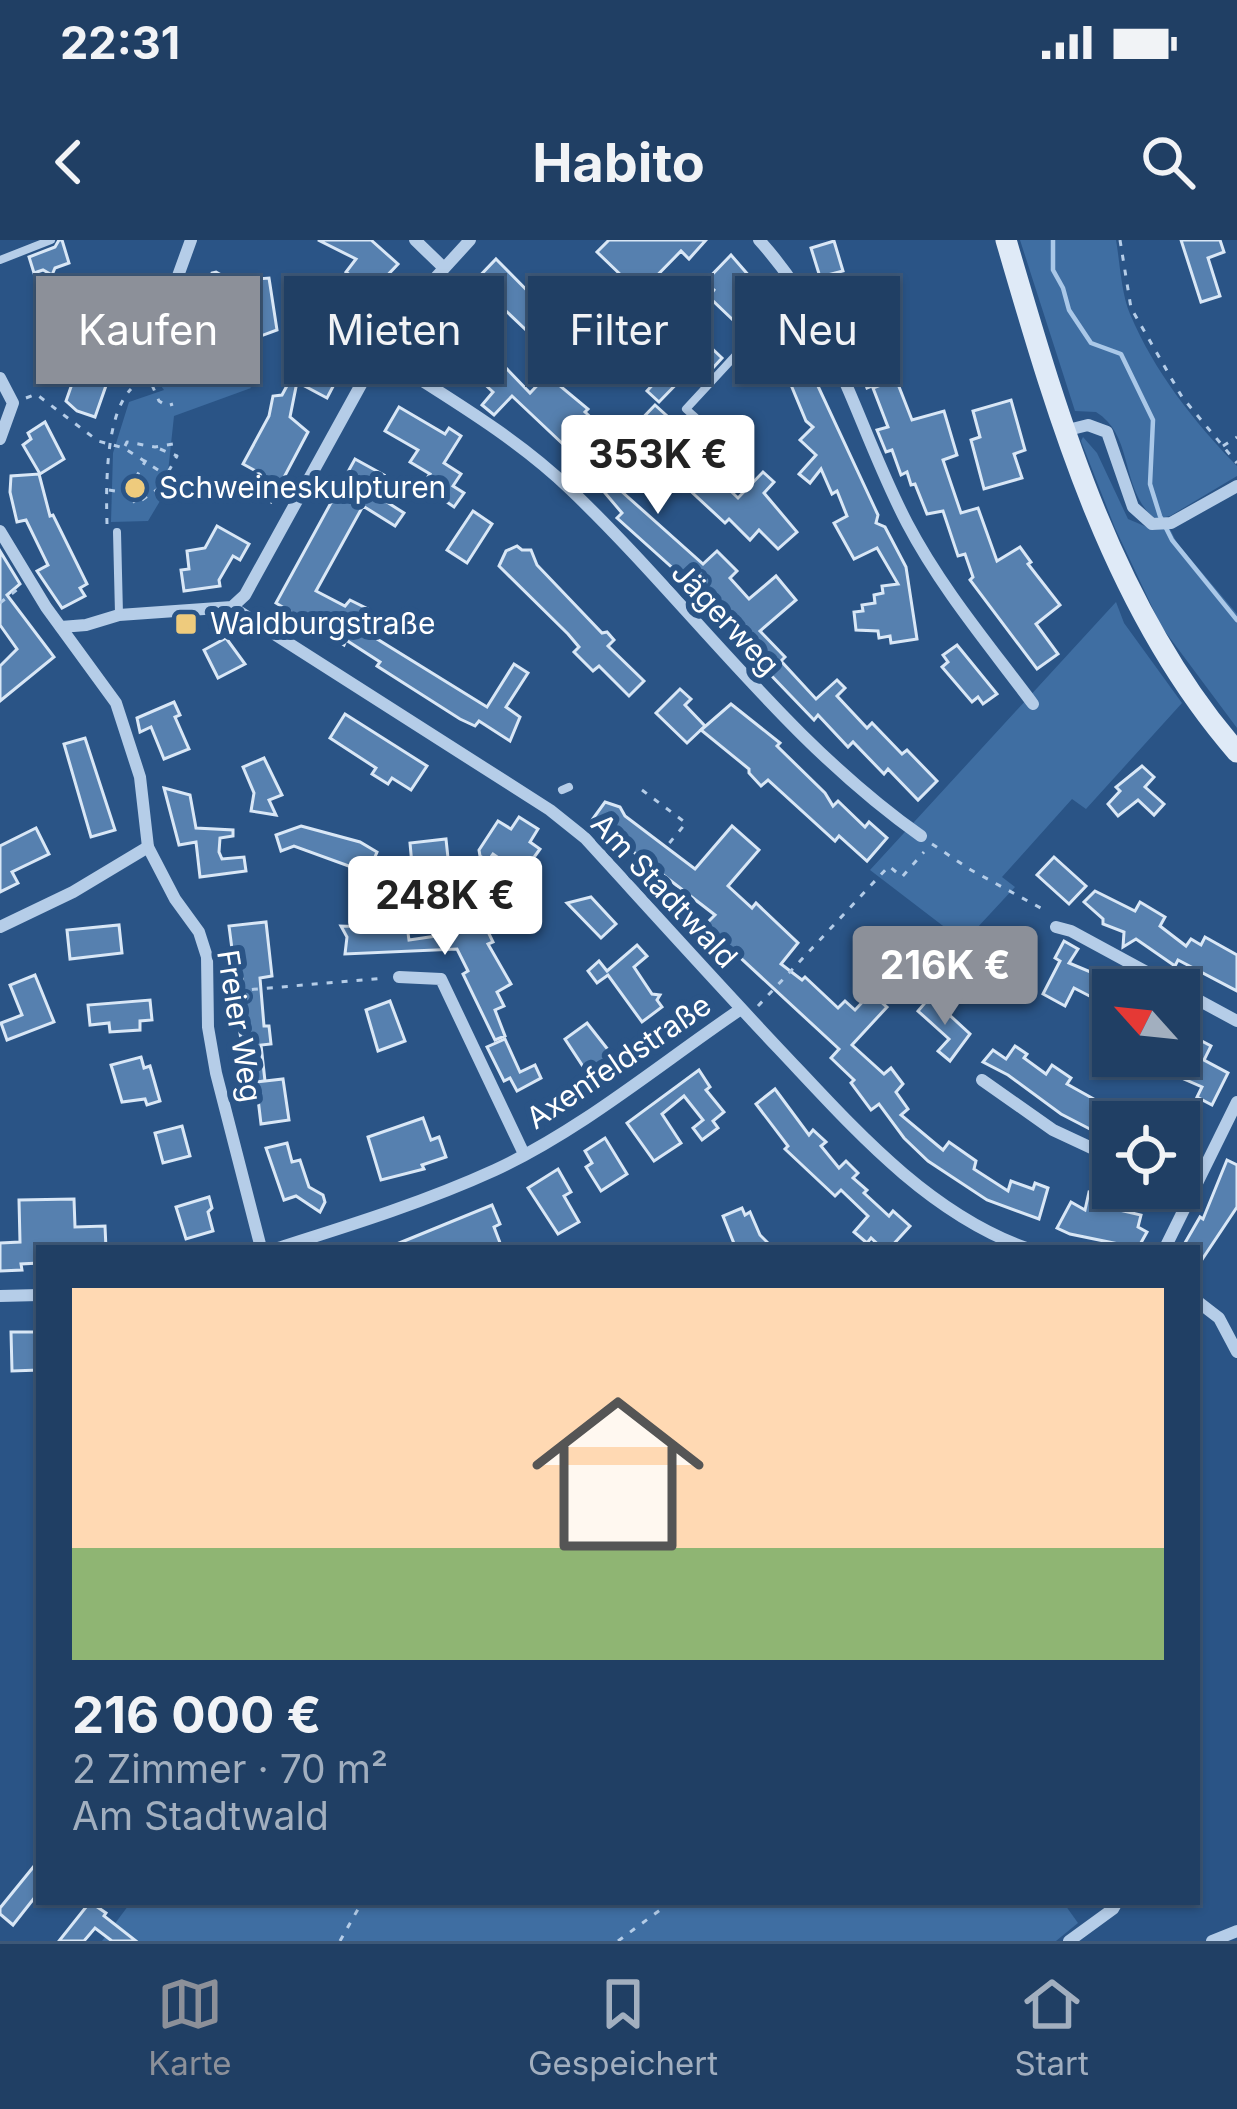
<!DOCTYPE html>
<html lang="de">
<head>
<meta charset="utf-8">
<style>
  :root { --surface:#203f64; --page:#28466a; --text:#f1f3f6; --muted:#a2afbf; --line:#3d5878; --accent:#8c9099 }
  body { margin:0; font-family:Inter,sans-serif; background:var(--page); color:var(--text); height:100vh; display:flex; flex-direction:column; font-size:45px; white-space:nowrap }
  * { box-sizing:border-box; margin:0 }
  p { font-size:39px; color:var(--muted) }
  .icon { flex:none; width:66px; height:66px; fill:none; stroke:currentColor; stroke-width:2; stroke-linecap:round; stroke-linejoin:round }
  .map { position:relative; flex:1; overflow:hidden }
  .drawer { position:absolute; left:36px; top:1005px; width:1164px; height:660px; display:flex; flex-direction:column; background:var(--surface); border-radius:0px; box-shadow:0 3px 9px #0004,0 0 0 3px var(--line) }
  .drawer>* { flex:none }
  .banner { position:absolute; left:36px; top:36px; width:1167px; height:108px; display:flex; gap:24px }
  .needle { width:78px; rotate:297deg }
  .controls { position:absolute; left:1092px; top:729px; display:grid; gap:24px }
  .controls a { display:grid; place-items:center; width:108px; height:108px; border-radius:0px; background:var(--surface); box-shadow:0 3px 9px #0004,0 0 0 3px var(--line); font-size:60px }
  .price { position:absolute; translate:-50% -102px; padding:0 27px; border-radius:12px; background:#fff; color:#222; font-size:39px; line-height:78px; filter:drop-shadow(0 3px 6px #0008) }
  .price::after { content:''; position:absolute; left:50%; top:72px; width:36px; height:27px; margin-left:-18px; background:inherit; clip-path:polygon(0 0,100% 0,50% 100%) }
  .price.active { background:var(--accent); color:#fff }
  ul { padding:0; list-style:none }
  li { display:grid; align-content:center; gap:24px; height:636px; padding:0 36px }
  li+li { border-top:3px solid var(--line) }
  li span { display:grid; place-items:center; height:372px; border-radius:0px; color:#555 }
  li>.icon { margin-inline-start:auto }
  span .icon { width:216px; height:216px; fill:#fffc; stroke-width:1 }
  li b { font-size:51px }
  .pill { padding:0 42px; border-radius:0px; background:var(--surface); box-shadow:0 3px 9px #0004,0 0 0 3px var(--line); font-size:42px; line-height:108px }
  .pill.active { background:var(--accent); color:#fff }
  .status { display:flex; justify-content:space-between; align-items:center; height:84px; padding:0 60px; background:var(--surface); direction:ltr }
  .status svg { height:33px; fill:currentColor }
  header { display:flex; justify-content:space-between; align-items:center; height:156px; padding:0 36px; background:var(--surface); font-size:54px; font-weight:700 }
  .tabs { display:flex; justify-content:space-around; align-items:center; height:168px; border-top:3px solid var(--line); background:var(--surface); font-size:33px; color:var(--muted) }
  .tabs a { display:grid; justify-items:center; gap:6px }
  .tabs .active { color:var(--accent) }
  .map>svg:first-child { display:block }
  .green { fill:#3f6ea2 }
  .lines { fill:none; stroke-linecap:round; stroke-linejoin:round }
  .stream { stroke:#aac8e8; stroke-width:4.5 }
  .building { fill:#5680af; stroke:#d9e7f6; stroke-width:3 }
  .path { stroke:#b5cde8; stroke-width:3; stroke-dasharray:6 9; stroke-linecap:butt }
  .lane { stroke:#b5cde8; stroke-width:8 }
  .street { stroke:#b5cde8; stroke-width:12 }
  .secondary { stroke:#dfeaf7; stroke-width:21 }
  .poi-dot { fill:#eecb7d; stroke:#2a5486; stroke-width:4.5 }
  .labels { text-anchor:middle; stroke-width:12; stroke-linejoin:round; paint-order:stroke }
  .poi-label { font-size:30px; fill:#fff; stroke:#2a5486; text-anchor:start }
  .street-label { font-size:30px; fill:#fff; stroke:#2a5486 }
</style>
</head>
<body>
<div class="status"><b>22:31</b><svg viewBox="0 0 49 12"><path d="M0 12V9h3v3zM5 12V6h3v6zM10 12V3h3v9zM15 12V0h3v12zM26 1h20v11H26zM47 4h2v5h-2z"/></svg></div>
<header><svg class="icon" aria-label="back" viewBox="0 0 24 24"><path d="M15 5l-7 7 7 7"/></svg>Habito<svg class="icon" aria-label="search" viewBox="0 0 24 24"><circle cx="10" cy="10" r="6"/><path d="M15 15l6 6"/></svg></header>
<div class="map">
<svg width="1237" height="1701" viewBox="0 0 1237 1701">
  <rect width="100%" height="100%" fill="#2a5486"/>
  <g class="green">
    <path d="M1020 0H1116C1120 23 1121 52 1130 74 1154 131 1194 182 1237 226V236L1170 276 1155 279C1119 249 1135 196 1096 172L1075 171Z"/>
    <path d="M231 114 251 148 174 176 166 251 148 281 111 282 113 213 129 162 164 150 156 139Z"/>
    <path d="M1083 197 1097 213 1128 279 1154 290 1169 287 1177 303 1237 374V488L1161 386 1115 288 1081 201Z"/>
    <path d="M1116 362 1124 383 1182 463 1086 569 1072 559 1002 637 1015 647 964 702 870 630Z"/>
    <path d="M131 1662H1063L1078 1683 1056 1701H102Z"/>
  </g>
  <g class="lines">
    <path class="stream" d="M1053 0V30L1063 48 1069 70 1091 103 1121 114 1153 180 1150 244 1160 276 1172 300 1237 380"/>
  </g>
  <g class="building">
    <path d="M59 0H62L69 23 55 28 52 35 43 30 34 33 29 17 55 7Z"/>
    <path d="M318 0H371L398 24 380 43 372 35 362 45 346 32 356 19Z"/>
    <path d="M609 0H706L689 19 681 11 634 59 663 86 670 79 679 88 684 82 722 118 711 130 703 122 694 132 691 129 659 162 647 151 668 128 639 101 634 106 596 69 625 39 597 12Z"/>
    <path d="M1181 0H1220L1224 12 1208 18 1220 56 1201 62Z"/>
    <path d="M834 1 843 31 820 37 811 8Z"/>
    <path d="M731 15 763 52 733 80 709 57 714 50 705 42Z"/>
    <path d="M496 19 565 89 546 109 486 52 452 86 477 110 483 104 530 153 547 135 588 169 585 172 599 185 584 201 600 222 603 220 626 244 620 250 703 324 717 311 737 331 730 338 749 359 776 336 796 360 760 391 785 417 781 421 816 459 837 440 845 448 837 456 867 488 872 483 902 514 907 510 937 541 918 560 888 529 884 534 853 502 848 507 818 475 814 480 742 405 744 403 722 377 719 380 675 335 677 332 617 278 622 273 567 208 512 156 494 175 482 165 493 152 463 124 458 130 445 118 451 109 429 89Z"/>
    <path d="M216 32 232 41 269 38 277 90 250 100 230 46 222 70 204 65 201 62 212 33Z"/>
    <path d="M143 40 95 177 77 171 66 161 97 73 94 72 98 58 111 62 114 51Z"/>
    <path d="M358 62 373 70 327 158 297 142 290 177 308 192 271 262 253 252 263 235 243 224 269 176 273 156 282 155 304 114 321 124Z"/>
    <path d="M866 78 881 112 872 119 882 142 867 148 844 84Z"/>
    <path d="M790 86 878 275 876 283 885 287 906 327 917 399 891 403 890 396 879 398 878 391 856 390 854 372 863 371 862 365 875 363 874 355 883 353 882 346 898 344 877 308 854 319 834 283 847 276 837 251 832 254 821 229 810 243 799 234 816 215 800 200 813 187 806 181 779 116 768 122 763 111 751 125 744 119 762 99Z"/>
    <path d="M896 139 912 180 944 171 957 215 943 220 961 273 978 268 997 321 1020 307 1031 322 1028 324 1060 365 1036 384 1058 414 1037 429 970 340 973 337 965 314 958 316 943 271 927 274 915 244 911 245 907 232 901 235 892 210 886 212 877 190 888 187 873 148Z"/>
    <path d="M1011 160 1025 210 1014 214 1022 238 984 249 971 200 980 197 973 171Z"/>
    <path d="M655 165 678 186 673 192 699 215 708 207 729 225 717 238 738 258 763 232 774 242 764 253 797 292 778 309 759 290 750 300 729 279 725 283 683 244 690 236 635 186Z"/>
    <path d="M399 167 445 194 449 188 461 196 444 223 461 234 453 246 464 253 454 267 422 245 430 234 410 222 418 210 385 191Z"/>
    <path d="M45 182 64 219 40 234 23 205 31 199 28 193Z"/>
    <path d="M355 219 384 235 381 240 389 245 382 259 404 273 395 286 363 266 316 351 345 366 350 360 368 369 361 389 487 467 514 424 528 433 506 467 520 477 510 501 479 481 475 486 460 479 377 426 380 422 346 400 344 405 276 363Z"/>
    <path d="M39 234 50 276 53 275 87 344 80 348 85 356 62 368 37 331 48 325 26 280 17 282 10 252 11 236Z"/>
    <path d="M473 271 492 284 467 323 447 310Z"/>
    <path d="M217 286 249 304 240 320 233 316 219 340 220 346 184 351 181 330 189 329 187 311 205 308Z"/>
    <path d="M517 306 522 310H531L537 325 602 393 607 392 614 400 608 406 644 441 629 456 599 426 593 431 574 412 579 407 568 394 499 326 506 311Z"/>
    <path d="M0 311 20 344 7 355 54 417 0 461V426L17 409 0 385Z"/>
    <path d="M226 398 245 424 218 438 204 410Z"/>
    <path d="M957 405 997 454 983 464 978 457 972 462 942 427 948 422 943 415Z"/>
    <path d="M680 449 691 459 685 465 705 486 687 503 656 473Z"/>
    <path d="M174 462 180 475 175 477 189 509 164 519 151 487 140 492 137 478Z"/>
    <path d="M731 464 780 503 777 506 825 553 833 566 838 561 865 587 869 582 887 598 867 621 839 596 835 601 768 540 761 546 749 533V529L701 490Z"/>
    <path d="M345 474 427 526 411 550 392 538 388 544 372 534 376 528 330 498Z"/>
    <path d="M85 498 115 590 91 597 64 504Z"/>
    <path d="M264 518 282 555 269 560 276 575 251 571 254 553 243 527Z"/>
    <path d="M1142 526 1154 537 1145 547 1164 564 1154 575 1138 560 1118 576 1108 564 1120 551 1116 547Z"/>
    <path d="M164 548 190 555 196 588 233 590V596L220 598 219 612 222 619 244 617 246 631 200 637 196 602 179 605Z"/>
    <path d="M605 562 620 567 625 576 695 629 732 586 759 610 728 646 752 668 756 663 798 703 781 724 802 740 805 737 838 768 845 761 855 770 871 753 887 767 852 805 884 834 891 828 903 844 896 852 908 869 901 875 943 910 949 902 976 921 974 929 1008 951 1011 941 1033 949 1035 943 1048 948 1039 979 987 960 928 921 904 898 879 864 871 870 851 843 854 840 831 818 839 809 705 685 715 675 592 580Z"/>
    <path d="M519 577 538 589 530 602 540 609 522 634 493 614 488 621 480 616 479 610 498 581 511 589Z"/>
    <path d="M301 586 360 602 377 612 368 633 294 606 281 611 276 595Z"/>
    <path d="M36 588 49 614 12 632 18 643 0 652V606Z"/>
    <path d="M446 599 448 618 433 619 435 634 413 636 410 603Z"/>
    <path d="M1054 617 1086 646 1069 664 1037 635Z"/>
    <path d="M1095 651 1135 671 1140 662 1165 677 1160 686 1186 706 1191 699 1201 705 1205 697 1237 715V751L1178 720 1175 726 1136 699 1123 707 1124 692 1103 684V679L1084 662Z"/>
    <path d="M591 657 616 684 601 698 567 663Z"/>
    <path d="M480 675 493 702 488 704 511 744 497 752 504 766 495 770 505 796 495 800 463 734 468 731 457 709 345 714 347 697 341 686 370 687 376 683 379 687 396 681 407 686 409 700 436 696Z"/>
    <path d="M266 682 272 736 260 738 264 786H269L271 804 261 805 265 841 248 843 239 787 233 788 230 771 244 769 242 739 236 740 229 686Z"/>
    <path d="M119 685 122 713 70 719 67 690Z"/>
    <path d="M1064 701 1078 709 1069 723 1105 738 1103 742 1109 745 1113 756 1111 762 1105 764 1074 748 1065 766 1043 754 1060 721 1055 718Z"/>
    <path d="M637 705 647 716 634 727 652 754 660 755 657 760 662 767 642 782 608 735 597 743 588 731 599 721 607 731Z"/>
    <path d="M35 735 54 782 7 800 1 783 22 775 10 745Z"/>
    <path d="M930 757 970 794 950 821 938 811 949 799 918 771Z"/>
    <path d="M150 760 152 780 140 781V790L110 792 109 783 90 785 88 765Z"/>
    <path d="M390 761 405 801 378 811 366 770Z"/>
    <path d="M587 783 613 816 588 834 565 799Z"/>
    <path d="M1179 789 1211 806 1204 820 1228 833 1212 865 1197 857 1202 847 1184 839 1188 831 1181 827 1187 815 1179 807Z"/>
    <path d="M505 799 520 832 535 825 541 838 517 851 510 838 504 841 487 807Z"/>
    <path d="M1015 806 1027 814 1024 818 1046 834 1052 825 1071 838 1067 844 1117 872 1113 901 1061 874 1008 835 983 822 993 810 1006 819Z"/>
    <path d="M141 817 144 828 150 826 160 861 147 865 145 859 122 862 111 825Z"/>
    <path d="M699 830 710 847 706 850 724 872 713 881 718 888 702 900 693 888 703 880 684 856 662 874 681 903 654 921 627 883Z"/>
    <path d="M283 839 289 880 261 884 256 842Z"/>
    <path d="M775 849 809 895 813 890 826 902 821 906 839 928 846 921 858 933 853 938 867 950 864 953 889 976 893 971 910 986 890 1008H882L871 998 867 1003 854 992 868 976 841 950 835 956 785 909 788 906 756 864Z"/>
    <path d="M423 878 431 900 439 897 446 917 422 925 424 929 381 940 368 897Z"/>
    <path d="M182 886 190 916 163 923 155 893Z"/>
    <path d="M605 898 627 934 601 951 586 927 592 923 585 911Z"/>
    <path d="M287 903 292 922 300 920 309 947 323 955 325 962 320 972 296 956 284 960 266 908Z"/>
    <path d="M1227 920 1237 925V967L1197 1027V1008H1182L1200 977 1203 979Z"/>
    <path d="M558 929 571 952 564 956 579 982 558 994 528 948Z"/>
    <path d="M1089 952 1113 957 1111 968 1141 975 1138 987 1147 992 1138 1008 1070 994 1057 988 1071 962 1085 970Z"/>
    <path d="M209 957 212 968 208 972 213 991 186 999 176 967Z"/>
    <path d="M74 959 75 987 105 986 106 1008H39V1023L21 1024 22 1030 0 1031V1003L20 1002 19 960Z"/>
    <path d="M492 965 500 984 494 987 502 1008H387Z"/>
    <path d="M742 968 745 975 750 972 760 995 773 1008 735 1006 723 976Z"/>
    <path d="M11 1092H39V1130L12 1131Z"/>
    <path d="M39 1620V1652L13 1685 0 1674V1668Z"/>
    <path d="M90 1662 106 1673 104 1676 136 1701H112L95 1688 84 1701H59Z"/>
  </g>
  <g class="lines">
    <g class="path">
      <path d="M1120 0 1131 68 1182 157 1237 223"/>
      <path d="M152 145 159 161 167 166 173 164"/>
      <path d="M26 158 36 154 98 201 124 208 166 235 158 249 136 264 127 253 146 220"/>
      <path d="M125 206 127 202 155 207 173 204"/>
      <path d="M1223 206 1237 197"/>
      <path d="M160 209 177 216 167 234"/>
      <path d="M109 250 127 253"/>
      <path d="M107 284C106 248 105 176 131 149"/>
      <path d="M0 363 19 348"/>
      <path d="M642 550 686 583 666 607"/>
      <path d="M932 604 971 630 1048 672"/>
      <path d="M222 752 386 738"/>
      <path d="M758 766 889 626 902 637 924 612"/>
      <path d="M340 1701 362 1662"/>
      <path d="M618 1701 671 1662"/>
    </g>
    <g class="lane">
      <path d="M0 20 51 0"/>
      <path d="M742 219 686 169 797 49"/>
      <path d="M117 292 119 374"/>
      <path d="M562 550 569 547"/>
    </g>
    <g class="street">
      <path d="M415 0 444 28"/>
      <path d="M759 0C836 84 856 185 907 283 941 348 989 405 1033 464"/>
      <path d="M377 112C443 155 514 195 571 250 689 363 786 501 921 596"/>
      <path d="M0 138 13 163 0 199"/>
      <path d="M141 138 191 0"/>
      <path d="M1068 190 1088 185 1107 192 1133 267 1152 284 1171 283 1237 246"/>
      <path d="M0 291 46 367 116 463 140 537 148 607 175 659 199 692 207 717 208 787 216 833 261 1008"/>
      <path d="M232 367 550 570 585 598C649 668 713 739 778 808 850 884 925 972 1026 1008"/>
      <path d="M61 387 86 385 119 375 232 367 245 355 396 81 470 0"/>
      <path d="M0 687 73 652 148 607"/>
      <path d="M1056 687 1071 691 1237 781"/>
      <path d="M399 737 441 739 524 914"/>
      <path d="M982 840 1053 890 1113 918"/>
      <path d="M278 1008C351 985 425 962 495 930 583 889 661 823 741 769"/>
      <path d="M1165 1008 1237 862"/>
      <path d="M0 1056 39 1055"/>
      <path d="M1197 1061 1219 1078 1237 1112"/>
      <path d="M1197 1487V1496"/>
      <path d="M1069 1701 1113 1669 1117 1662"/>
      <path d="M1212 1701 1237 1691"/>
    </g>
    <path class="secondary" d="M1006 0C1058 178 1113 370 1237 512"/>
  </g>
  <g class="poi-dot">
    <circle cx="135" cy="248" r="12"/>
    <rect x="174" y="372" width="24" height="24" rx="6"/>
  </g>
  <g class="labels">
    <g class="poi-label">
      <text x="159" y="258">Schweineskulpturen</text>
      <text x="210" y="394">Waldburgstraße</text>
    </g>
    <g class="street-label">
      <text transform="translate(725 379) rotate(47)" y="10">Jägerweg</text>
      <text transform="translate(664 651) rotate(47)" y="10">Am Stadtwald</text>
      <text transform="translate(239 786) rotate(81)" y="10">Freier Weg</text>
      <text transform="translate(619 822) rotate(-34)" y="10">Axenfeldstraße</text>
    </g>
  </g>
</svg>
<div class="controls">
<a><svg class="needle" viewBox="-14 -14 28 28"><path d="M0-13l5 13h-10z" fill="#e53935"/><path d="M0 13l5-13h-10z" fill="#a2afbf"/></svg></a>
<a><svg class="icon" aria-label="locate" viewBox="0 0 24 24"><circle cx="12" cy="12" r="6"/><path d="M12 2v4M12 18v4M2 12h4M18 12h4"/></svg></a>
</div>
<b class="price" style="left:658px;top:277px">353K €</b>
<b class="price" style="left:445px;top:718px">248K €</b>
<b class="price active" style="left:945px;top:788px">216K €</b>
<div class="banner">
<a class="pill active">Kaufen</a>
<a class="pill">Mieten</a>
<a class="pill">Filter</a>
<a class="pill">Neu</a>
</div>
<section class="drawer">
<ul>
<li><span style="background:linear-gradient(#ffd9b3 70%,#8fb573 0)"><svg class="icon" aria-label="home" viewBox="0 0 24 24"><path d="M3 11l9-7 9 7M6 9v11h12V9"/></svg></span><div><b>216 000 €</b><p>2 Zimmer · 70 m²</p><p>Am Stadtwald</p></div></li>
</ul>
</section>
</div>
<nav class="tabs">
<a class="active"><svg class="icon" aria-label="map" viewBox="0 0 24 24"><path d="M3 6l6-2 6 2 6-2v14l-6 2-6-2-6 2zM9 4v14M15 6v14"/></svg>Karte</a>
<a><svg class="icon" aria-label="saved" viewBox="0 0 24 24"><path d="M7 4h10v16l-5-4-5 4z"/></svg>Gespeichert</a>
<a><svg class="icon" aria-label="home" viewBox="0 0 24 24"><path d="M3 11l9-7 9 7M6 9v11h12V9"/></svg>Start</a>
</nav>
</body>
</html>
